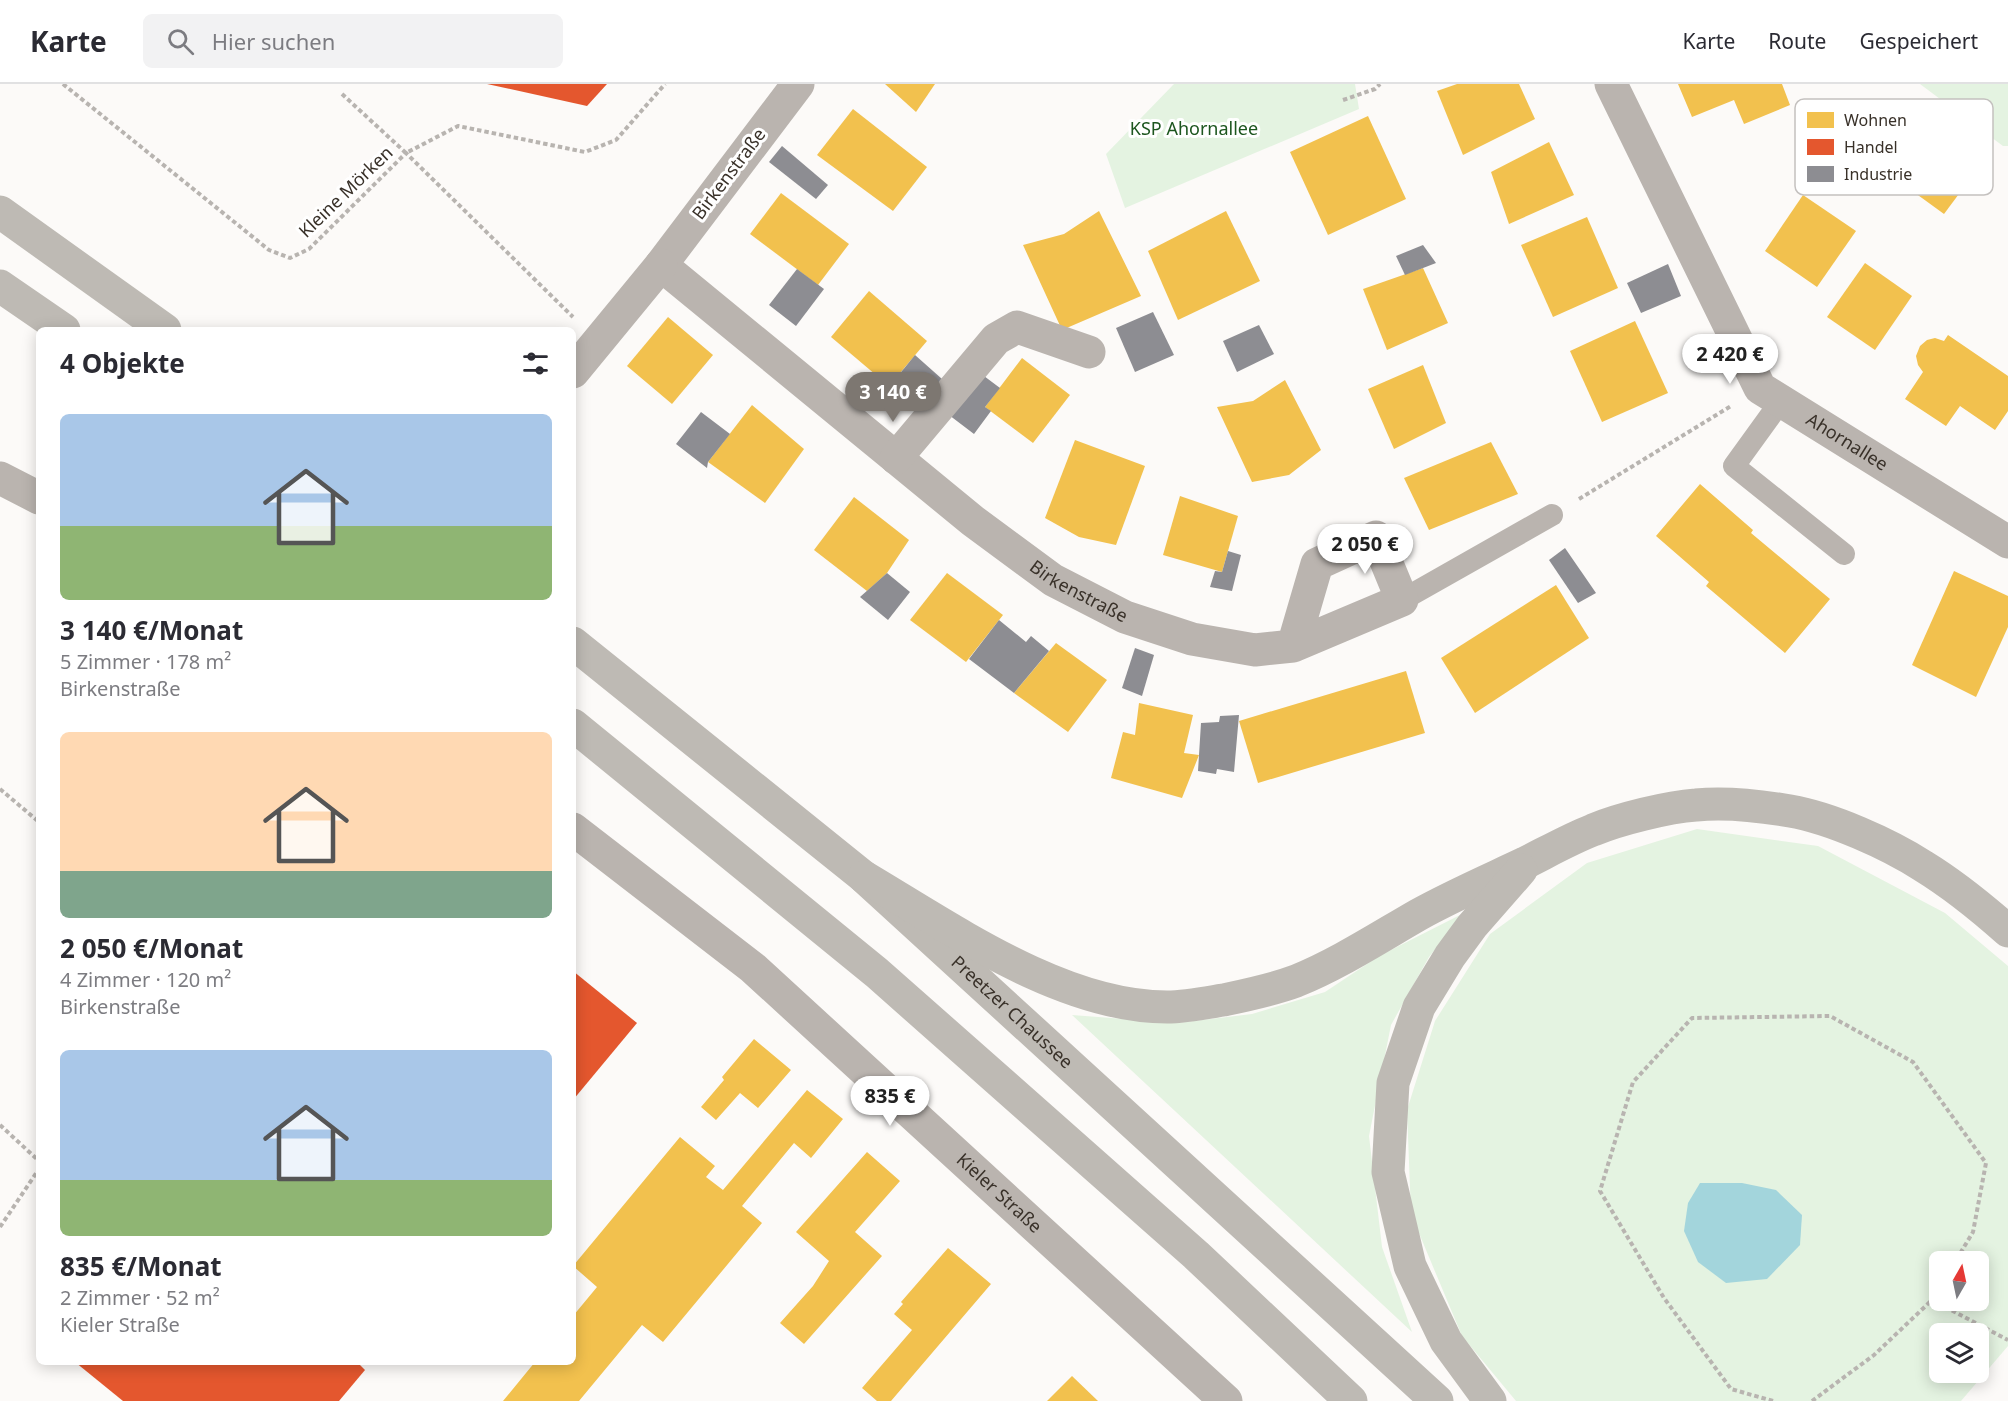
<!DOCTYPE html>
<html lang="de">
<head>
<meta charset="utf-8">
<style>
  :root { --surface:#fff; --page:#f2f2f3; --text:#2b2b33; --muted:#7c7c81; --line:#e1e1e2; --accent:#7d7771 }
  body { margin:0; font-family:"Noto Sans",sans-serif; background:var(--page); color:var(--text); height:100vh; display:flex; flex-direction:column; font-size:22px; white-space:nowrap }
  * { box-sizing:border-box; margin:0 }
  p { font-size:20px; color:var(--muted) }
  .icon { flex:none; width:33px; height:33px; fill:none; stroke:currentColor; stroke-width:2; stroke-linecap:round; stroke-linejoin:round }
  .map { position:relative; flex:1; overflow:hidden }
  .details { position:absolute; left:36px; top:243px; width:540px; height:1038px; display:flex; flex-direction:column; background:var(--surface); border-radius:9px; box-shadow:0 3px 15px #0003 }
  .details>* { flex:none }
  .needle { width:39px; rotate:9deg }
  .buttons { position:absolute; left:1929px; top:1167px; display:grid; gap:12px }
  .buttons a { display:grid; place-items:center; width:60px; height:60px; border-radius:9px; background:var(--surface); box-shadow:0 3px 15px #0003; font-size:30px }
  .price { position:absolute; translate:-50% -51px; padding:0 14px; border-radius:21px; background:#fff; color:#222; font-size:20px; line-height:39px; filter:drop-shadow(0 2px 3px #0008) }
  .price::after { content:''; position:absolute; left:50%; top:36px; width:18px; height:14px; margin-left:-9px; background:inherit; clip-path:polygon(0 0,100% 0,50% 100%) }
  .price.active { background:var(--accent); color:#fff }
  ul { padding:0; list-style:none }
  li { display:grid; align-content:center; gap:12px; height:318px; padding:0 24px }
  li span { display:grid; place-items:center; height:186px; border-radius:9px; color:#555 }
  li>.icon { margin-inline-start:auto }
  span .icon { width:108px; height:108px; fill:#fffc; stroke-width:1 }
  li b { font-size:26px }
  h2 { display:flex; justify-content:space-between; align-items:center; height:72px; padding:0 24px; font-size:26px }
  header { display:flex; align-items:center; gap:36px; box-sizing:border-box; height:84px; padding:0 30px; background:var(--surface); border-bottom:2px solid var(--line) }
  header strong { font-size:28px }
  nav { display:flex; gap:33px; margin-inline-start:auto; font-size:21px }
  .search { width:420px; height:54px; background:var(--page); display:flex; align-items:center; gap:15px; box-sizing:border-box; padding:0 21px; border-radius:9px; color:var(--muted); font-size:22px }
  .map>svg:first-child { display:block }
  .green { fill:#e4f3e1; fill-rule:evenodd }
  .water { fill:#a3d5dc }
  .homes { fill:#f2c14e }
  .shops { fill:#e4572e }
  .industry { fill:#8d8d92 }
  .lines { fill:none; stroke-linecap:round; stroke-linejoin:round }
  .path { stroke:#b8b4b0; stroke-width:4; stroke-dasharray:4.5 3; stroke-linecap:butt }
  .service { stroke:#bab4af; stroke-width:22 }
  .minor { stroke:#bab4af; stroke-width:33 }
  .trunk { stroke:#bebab4; stroke-width:33 }
  .labels { text-anchor:middle; stroke-width:6; stroke-linejoin:round; paint-order:stroke }
  .park-label { font-size:18px; fill:#1d561f; stroke:#fff }
  .street-label { font-size:18px; fill:#393129; stroke:#fff }
  .key { fill:#fff; stroke:#c4c1bf; stroke-width:1.5 }
  .key-label { font-size:16px; fill:#393129 }
</style>
</head>
<body>
<header>
<strong>Karte</strong>
<div class="search"><svg class="icon" aria-label="search" viewBox="0 0 24 24"><circle cx="10" cy="10" r="6"/><path d="M15 15l6 6"/></svg>Hier suchen</div>
<nav><a>Karte</a><a>Route</a><a>Gespeichert</a></nav>
</header>
<div class="map">
<svg width="2008" height="1317" viewBox="0 0 2008 1317">
  <rect width="100%" height="100%" fill="#fcfaf8"/>
  <g class="green">
    <path d="M1174 0H1355L1359 25 1125 124 1106 70Z"/>
    <path d="M1920 0H2008V62H2003Z"/>
    <path d="M1697 745 1818 762 1945 829 2008 882V1262L1961 1317H1516L1462 1252 1411 1130 1407 1026 1435 937 1490 850 1587 779ZM1940 1178H1978V1216H1940ZM1940 1250H1978V1288H1940Z"/>
    <path d="M1464 829 1429 873 1391 941 1369 1052 1382 1163 1412 1248 1072 931 1177 939 1252 930 1325 908 1379 872Z"/>
  </g>
  <path class="water" d="M1700 1099H1742L1776 1106 1802 1131 1800 1161 1767 1195 1726 1199 1698 1178 1684 1147 1688 1119Z"/>
  <g class="homes">
    <path d="M885 0H935L916 28Z"/>
    <path d="M1457 0H1519L1535 35 1463 71 1437 7Z"/>
    <path d="M1678 0H1782L1790 21 1744 40 1734 16 1692 33Z"/>
    <path d="M853 25 927 83 893 127 817 71Z"/>
    <path d="M1892 25 1976 87 1944 130 1860 69Z"/>
    <path d="M1368 32 1406 115 1328 151 1290 68Z"/>
    <path d="M1549 58 1574 111 1509 140 1491 88Z"/>
    <path d="M781 109 849 160 818 201 750 150Z"/>
    <path d="M1803 111 1856 147 1817 203 1765 167Z"/>
    <path d="M1099 127 1141 212 1062 246 1023 161 1064 150Z"/>
    <path d="M1226 127 1260 197 1178 236 1148 167Z"/>
    <path d="M1587 133 1618 204 1553 233 1521 161Z"/>
    <path d="M1865 179 1912 212 1875 266 1827 233Z"/>
    <path d="M1423 184 1448 239 1387 266 1363 205Z"/>
    <path d="M869 207 927 257 889 302 831 253Z"/>
    <path d="M668 233 713 271 672 320 627 282Z"/>
    <path d="M1635 237 1668 309 1602 338 1570 267Z"/>
    <path d="M1948 251 2008 292V327L1995 346 1960 322 1946 342 1905 315 1923 288 1918 281 1916 272 1920 262 1927 256 1935 254 1944 257Z"/>
    <path d="M1022 274 1070 311 1033 359 985 323Z"/>
    <path d="M1423 281 1446 339 1394 365 1368 305Z"/>
    <path d="M1285 296 1321 366 1289 391 1252 398 1217 323 1253 317Z"/>
    <path d="M752 321 804 365 765 419 708 378Z"/>
    <path d="M1075 356 1145 382 1116 461 1079 453 1045 434Z"/>
    <path d="M1491 358 1518 410 1429 446 1404 394Z"/>
    <path d="M1700 400 1753 446 1751 449 1830 515 1785 569 1706 502 1709 498 1656 452Z"/>
    <path d="M1180 412 1238 432 1222 488 1163 471Z"/>
    <path d="M854 413 909 456 887 489 867 507 814 466Z"/>
    <path d="M1954 487 2008 512V543L1976 613 1912 581Z"/>
    <path d="M947 489 1003 531 966 578 910 536Z"/>
    <path d="M1556 501 1589 554 1475 629 1441 574Z"/>
    <path d="M1056 559 1107 596 1068 648 1014 609Z"/>
    <path d="M1406 587 1425 649 1258 699 1239 637Z"/>
    <path d="M1139 619 1193 631 1184 669 1199 671 1182 714 1111 694 1123 648 1135 651Z"/>
    <path d="M754 955 791 986 758 1024 740 1009 716 1036 701 1023 724 996 722 993Z"/>
    <path d="M807 1006 843 1035 811 1074 794 1059 742 1122 762 1139 663 1258 642 1241 579 1317H503L535 1278H573V1232L597 1203 573 1182 680 1053 715 1082 706 1093 723 1106Z"/>
    <path d="M867 1068 900 1097 855 1148 882 1172 804 1260 780 1239 813 1202 829 1177 796 1148Z"/>
    <path d="M948 1164 991 1200 891 1317H877L862 1304 912 1246 894 1230 903 1220 901 1218Z"/>
    <path d="M1072 1292 1098 1317H1047Z"/>
  </g>
  <g class="shops">
    <path d="M487 0H607L587 22Z"/>
    <path d="M573 887 637 939 573 1016Z"/>
    <path d="M75 1278H357L365 1286 339 1317H123Z"/>
  </g>
  <g class="industry">
    <path d="M782 62 828 101 816 115 769 78Z"/>
    <path d="M1423 161 1436 179 1405 191 1396 172Z"/>
    <path d="M1668 180 1681 212 1641 229 1627 199Z"/>
    <path d="M797 185 824 205 796 242 769 221Z"/>
    <path d="M1153 228 1174 271 1135 288 1116 244Z"/>
    <path d="M1259 241 1274 270 1237 288 1223 257Z"/>
    <path d="M915 271 942 295 920 320 893 298Z"/>
    <path d="M980 289 1000 304 985 323 991 327 974 350 949 331Z"/>
    <path d="M701 328 730 350 708 378 707 384 676 360Z"/>
    <path d="M1565 464 1596 509 1578 519 1549 476Z"/>
    <path d="M1228 467 1241 471 1232 507 1210 503 1215 487 1222 488Z"/>
    <path d="M887 489 910 508 888 536 860 513Z"/>
    <path d="M999 536 1026 558 1031 552 1049 567 1014 609 969 575Z"/>
    <path d="M1135 564 1154 571 1142 612 1122 604Z"/>
    <path d="M1239 631 1234 688 1217 685 1216 690 1198 687 1201 639 1219 638 1220 632Z"/>
  </g>
  <g class="lines">
    <g class="path">
      <path d="M63 0 269 166 290 174 309 165 406 69 573 233"/>
      <path d="M342 10 406 69 458 42 585 68 616 56 665 0"/>
      <path d="M1343 16 1375 5 1380 0"/>
      <path d="M1579 415 1731 322"/>
      <path d="M0 705 39 738"/>
      <path d="M0 1041 39 1077"/>
      <path d="M0 1143 39 1085"/>
      <path d="M1932 1216 2008 1256"/>
      <path d="M1773 1317 1731 1305 1664 1214 1600 1107 1633 998 1692 934 1830 932 1913 978 1986 1079 1973 1148 1955 1178"/>
      <path d="M1812 1317 1874 1271 1932 1216 1940 1203"/>
    </g>
    <g class="service">
      <path d="M1781 317 1734 382 1844 470"/>
      <path d="M1402 516 1552 431"/>
    </g>
    <g class="minor">
      <path id="s1" d="M798 0 661 181 973 437 1053 496 1125 533 1192 555 1255 566 1293 562 1402 516 1376 453 1317 480 1293 562"/>
      <path id="s2" d="M1611 0 1760 304 2008 458"/>
      <path d="M573 288 661 181"/>
      <path d="M896 374 996 255 1017 243 1089 268"/>
      <path d="M0 394 39 414"/>
      <path id="s3" d="M573 745 753 884 1226 1317"/>
    </g>
    <g class="trunk">
      <path d="M0 128 165 246"/>
      <path d="M0 202 64 246"/>
      <path id="s4" d="M573 559 864 793 1437 1317"/>
      <path d="M573 641 877 889 1196 1171 1351 1317"/>
      <path d="M864 793C952 845 1062 923 1167 923 1185 923 1205 919 1223 916 1247 911 1272 906 1296 897 1338 880 1378 854 1418 831 1452 812 1489 796 1525 779 1547 768 1570 755 1593 746 1619 735 1668 723 1696 721 1726 718 1761 722 1790 727 1831 734 1889 760 1923 782 1954 801 1981 823 2008 847"/>
      <path d="M1490 1317 1446 1257 1410 1182 1388 1088 1393 999 1419 923 1450 872 1472 842 1521 786"/>
    </g>
  </g>
  <g class="labels">
    <g class="park-label">
      <text x="1194" y="51">KSP Ahornallee</text>
    </g>
    <g class="street-label">
      <text transform="translate(729 90) rotate(-53)" y="6">Birkenstraße</text>
      <text transform="translate(346 108) rotate(-44)" y="6">Kleine Mörken</text>
      <text dy="6" stroke="none"><textPath href="#s2" startOffset="441">Ahornallee</textPath></text>
      <text dy="6" stroke="none"><textPath href="#s1" startOffset="758">Birkenstraße</textPath></text>
      <text dy="6" stroke="none"><textPath href="#s4" startOffset="574">Preetzer Chaussee</textPath></text>
      <text dy="6" stroke="none"><textPath href="#s3" startOffset="561">Kieler Straße</textPath></text>
    </g>
  </g>
  <rect x="1795" y="15" width="198" height="96" rx="9" class="key"/>
  <rect x="1807" y="28" width="27" height="16" fill="#f2c14e"/>
  <rect x="1807" y="55" width="27" height="16" fill="#e4572e"/>
  <rect x="1807" y="82" width="27" height="16" fill="#8d8d92"/>
  <g class="key-label">
    <text x="1844" y="42">Wohnen</text>
    <text x="1844" y="69">Handel</text>
    <text x="1844" y="96">Industrie</text>
  </g>
</svg>
<div class="buttons">
<a><svg class="needle" viewBox="-14 -14 28 28"><path d="M0-13l5 13h-10z" fill="#e53935"/><path d="M0 13l5-13h-10z" fill="#7c7c81"/></svg></a>
<a><svg class="icon" aria-label="layers" viewBox="0 0 24 24"><path d="M12 4l9 5-9 5-9-5zM3 14l9 5 9-5"/></svg></a>
</div>
<b class="price" style="left:1730px;top:301px">2 420 €</b>
<b class="price active" style="left:893px;top:339px">3 140 €</b>
<b class="price" style="left:1365px;top:491px">2 050 €</b>
<b class="price" style="left:890px;top:1043px">835 €</b>
<section class="details">
<h2>4 Objekte<svg class="icon" aria-label="filters" viewBox="0 0 24 24"><path d="M4 7h16M4 17h16"/><circle cx="9" cy="7" r="2"/><circle cx="15" cy="17" r="2"/></svg></h2>
<ul>
<li><span style="background:linear-gradient(#a9c7e8 60%,#8fb573 0)"><svg class="icon" aria-label="home" viewBox="0 0 24 24"><path d="M3 11l9-7 9 7M6 9v11h12V9"/></svg></span><div><b>3 140 €/Monat</b><p>5 Zimmer · 178 m²</p><p>Birkenstraße</p></div></li>
<li><span style="background:linear-gradient(#ffd9b3 75%,#7fa58c 0)"><svg class="icon" aria-label="home" viewBox="0 0 24 24"><path d="M3 11l9-7 9 7M6 9v11h12V9"/></svg></span><div><b>2 050 €/Monat</b><p>4 Zimmer · 120 m²</p><p>Birkenstraße</p></div></li>
<li><span style="background:linear-gradient(#a9c7e8 70%,#8fb573 0)"><svg class="icon" aria-label="home" viewBox="0 0 24 24"><path d="M3 11l9-7 9 7M6 9v11h12V9"/></svg></span><div><b>835 €/Monat</b><p>2 Zimmer · 52 m²</p><p>Kieler Straße</p></div></li>
</ul>
</section>
</div>
</body>
</html>
